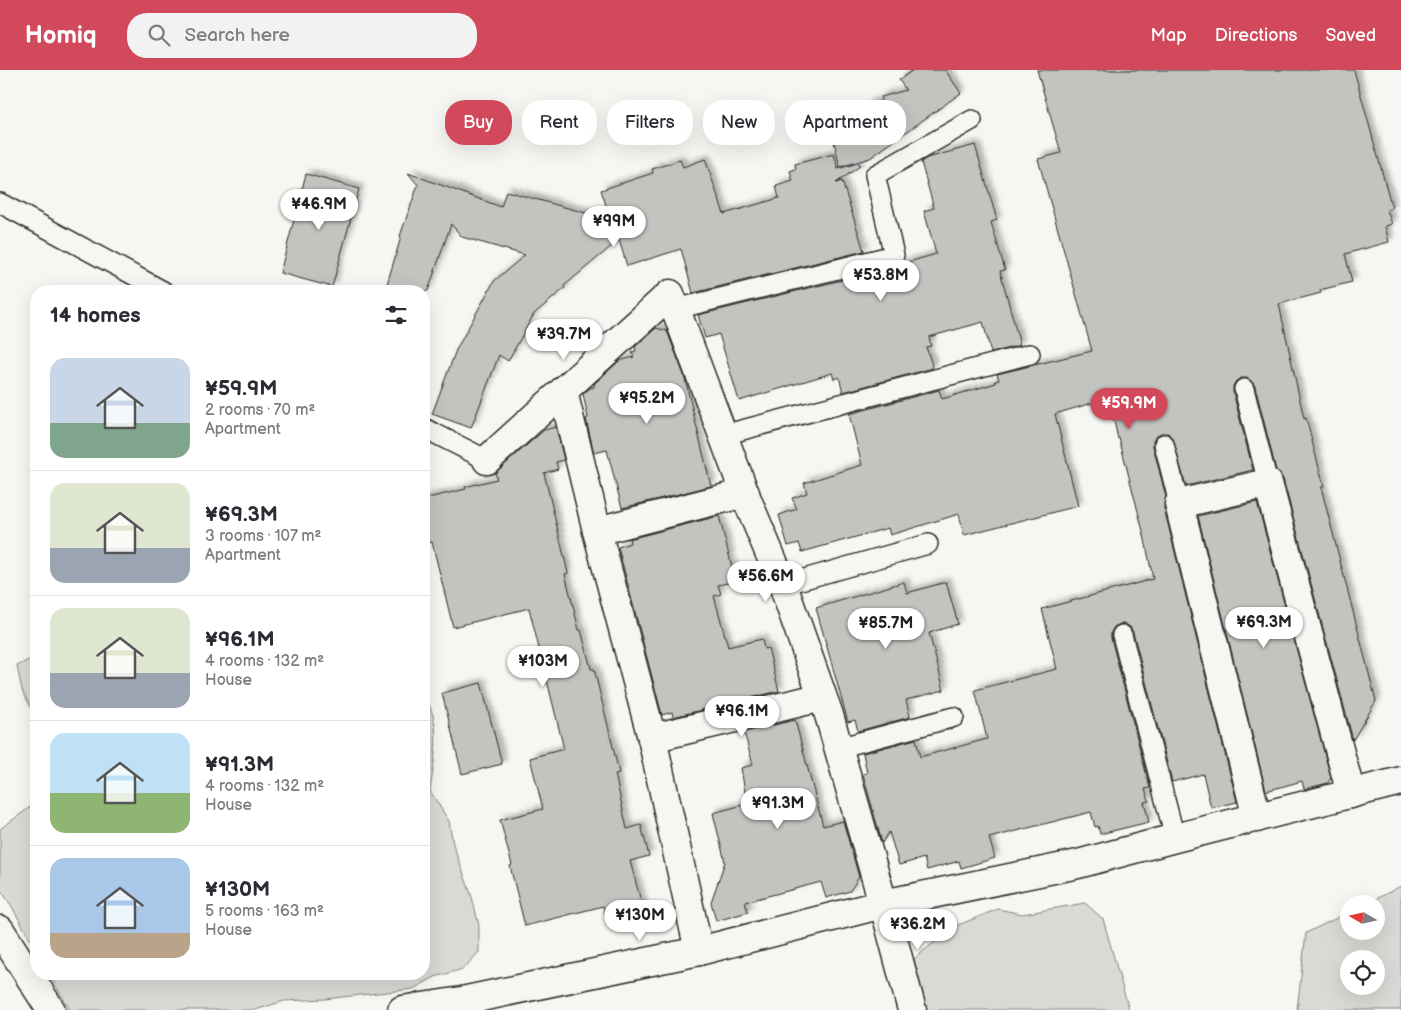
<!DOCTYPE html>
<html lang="en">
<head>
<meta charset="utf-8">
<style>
  :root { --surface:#fff; --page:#f2f2f3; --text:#2b2b33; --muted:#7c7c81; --line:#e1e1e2; --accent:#d1495b }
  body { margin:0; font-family:"Balsamiq Sans",sans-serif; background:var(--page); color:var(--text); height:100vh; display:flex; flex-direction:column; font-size:19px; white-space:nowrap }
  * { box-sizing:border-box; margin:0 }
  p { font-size:16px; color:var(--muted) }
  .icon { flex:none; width:28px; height:28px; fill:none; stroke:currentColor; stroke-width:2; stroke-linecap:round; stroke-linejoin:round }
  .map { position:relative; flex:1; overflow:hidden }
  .drawer { position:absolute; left:30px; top:215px; width:400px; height:695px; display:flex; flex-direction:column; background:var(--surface); border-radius:20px; box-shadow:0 5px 20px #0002 }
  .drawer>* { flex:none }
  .banner { position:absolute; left:445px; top:30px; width:475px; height:45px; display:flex; gap:10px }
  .needle { width:32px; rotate:279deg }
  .controls { position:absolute; left:1340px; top:825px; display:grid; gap:10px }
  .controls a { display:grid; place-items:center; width:45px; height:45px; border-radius:50%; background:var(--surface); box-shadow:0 5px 20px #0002; font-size:25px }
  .price { position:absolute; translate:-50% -42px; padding:0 11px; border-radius:18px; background:#fff; color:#222; font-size:16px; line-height:32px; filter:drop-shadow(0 1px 2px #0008) }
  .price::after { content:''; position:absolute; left:50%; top:30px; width:15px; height:11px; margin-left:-8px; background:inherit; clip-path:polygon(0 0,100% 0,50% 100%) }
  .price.on { background:var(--accent); color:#fff }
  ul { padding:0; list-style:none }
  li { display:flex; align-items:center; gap:15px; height:125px; padding:0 20px }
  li+li { border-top:1px solid var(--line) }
  li span { display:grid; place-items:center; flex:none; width:140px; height:100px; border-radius:15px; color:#555 }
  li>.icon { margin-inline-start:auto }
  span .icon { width:60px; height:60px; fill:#fffc; stroke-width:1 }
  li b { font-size:21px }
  h2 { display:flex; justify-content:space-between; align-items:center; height:60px; padding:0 20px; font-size:21px }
  .tag { padding:0 18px; border-radius:20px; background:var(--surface); box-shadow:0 5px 20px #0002; font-size:18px; line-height:45px }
  .tag.on { background:var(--accent); color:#fff }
  header { display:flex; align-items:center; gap:30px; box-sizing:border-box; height:70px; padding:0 25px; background:var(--accent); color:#fff }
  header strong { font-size:24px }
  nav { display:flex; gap:28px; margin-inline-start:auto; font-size:18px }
  .search { width:350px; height:45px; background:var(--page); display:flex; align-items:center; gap:12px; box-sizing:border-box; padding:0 18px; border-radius:20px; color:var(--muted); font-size:19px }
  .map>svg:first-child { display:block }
  .green { fill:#d9d9d5; stroke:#828280; fill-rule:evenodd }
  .building { fill:#c3c3c0; stroke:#2b2b2b; filter:url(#shadow) }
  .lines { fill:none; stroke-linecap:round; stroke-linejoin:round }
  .service-casing { stroke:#2b2b2b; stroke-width:22 }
  .minor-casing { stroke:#2b2b2b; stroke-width:31 }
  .service { stroke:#f6f6f2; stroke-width:19 }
  .minor { stroke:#f6f6f2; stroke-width:28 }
</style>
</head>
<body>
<header>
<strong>Homiq</strong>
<div class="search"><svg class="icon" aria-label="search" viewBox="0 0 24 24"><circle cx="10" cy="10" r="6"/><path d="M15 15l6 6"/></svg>Search here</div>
<nav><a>Map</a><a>Directions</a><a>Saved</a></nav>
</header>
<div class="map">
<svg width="1401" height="940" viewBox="0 0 1401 940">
  <defs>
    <filter id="shadow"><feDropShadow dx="4.5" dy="-4.5" stdDeviation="2.5" flood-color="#0004"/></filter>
  </defs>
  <rect width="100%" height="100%" fill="#f6f6f2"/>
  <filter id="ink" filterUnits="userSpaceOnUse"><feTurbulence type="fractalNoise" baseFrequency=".02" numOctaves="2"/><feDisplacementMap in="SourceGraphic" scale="10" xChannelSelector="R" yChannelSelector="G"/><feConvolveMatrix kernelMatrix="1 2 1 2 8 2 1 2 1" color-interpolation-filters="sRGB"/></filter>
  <g filter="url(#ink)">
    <g class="green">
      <path d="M36 586V648L22 620 17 596Z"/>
      <path d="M424 626C443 653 434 691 430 721L449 751 453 774 472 827 479 856V882L463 899 435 907 413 919 325 929 284 931 255 940H70L49 904H424Z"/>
      <path d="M36 733V880L11 835 0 819V759Z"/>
      <path d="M1401 816V940H1297L1306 863 1349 842V861H1376V834H1366ZM1349 889H1376V916H1349Z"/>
      <path d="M1085 833 1103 849 1129 940H925L914 889 953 857 998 839 1022 844Z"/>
    </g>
    <g class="building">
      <path d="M913 0H945L961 23 870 88 840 97 832 64 843 61 869 34 881 31V27L906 20 899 10Z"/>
      <path d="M1037 0H1354L1392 138 1387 140 1392 154 1385 156 1389 172 1345 184 1352 212 1320 220 1321 223 1279 234 1304 349 1306 348 1324 417H1321L1376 631 1353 670 1283 409 1276 400 1255 316 1252 312 1247 308H1241L1236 311 1233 316V322L1253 400 1186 416 1172 367 1168 363H1161L1156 366 1153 370V376L1166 427 1164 438 1237 732 1211 738 1203 704 1172 712 1133 562 1130 557 1125 554H1120L1114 557 1111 562V568L1150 718 1145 719 1149 731 1144 732 1149 752 1100 764 1098 756 1095 757 1091 742 989 768 995 788 961 798 959 791 927 800 924 788 899 795 889 762 882 773 863 704 867 703 863 683 916 669 920 687 987 669 975 620 1057 599 1042 539 1153 509 1144 465 1119 368 1118 369 1109 328 1055 344 1078 436 964 465 959 444 890 465 888 458 802 482 799 473 788 476 779 445 797 439 792 428 807 423 804 413 862 395 849 344 939 320 942 329 996 313 995 311 999 310 997 304 1092 281 1038 89 1061 83Z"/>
      <path d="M975 75 997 150 991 152 1005 200 1000 201 1020 275 991 283 983 252 929 267 931 276 926 277 933 298 843 322 839 307 834 309 832 303 739 331 719 264 705 268 698 245 871 203 936 184 924 141 934 138 921 92 927 88Z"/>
      <path d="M834 84 838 99 858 93 860 96 836 113 842 111 864 181 693 223 681 179 627 196 619 170 564 216 565 218 534 244 508 291 499 285 471 358 432 344 456 280 494 211 525 185 462 167 451 154 428 221H385L401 167 400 166 418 115 408 103 501 137 506 121 611 150 601 120 653 103 652 99 680 90 683 97 705 89 724 144 779 128 776 116 793 111 790 101 796 99 795 94Z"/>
      <path d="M306 104 359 119 332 217 280 203Z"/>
      <path d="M656 258 667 261 684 305 711 416 622 438 607 380 594 383 586 349 588 348 583 324 590 318 594 317V314L619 291 634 287 632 282 636 281 635 277Z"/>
      <path d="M556 357 564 390 556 392 558 399 544 403 568 503 565 504 579 560H581L591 599H594L609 660 619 703 615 704 627 759 641 755 649 786 630 791 645 846 608 855 603 836 525 856 510 796 512 795 500 750 543 739 530 688 564 679 529 538 453 557 432 472 424 474V429L466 419 465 417 497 409 495 403 544 360Z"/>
      <path d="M1257 432 1331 708 1328 713 1304 719 1302 711 1266 721 1198 446Z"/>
      <path d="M719 446 733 501 729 502 732 512 718 515 721 524 714 526 728 577 762 569 764 579 768 578 779 621 673 647 672 642 662 645 618 477 630 473 629 469Z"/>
      <path d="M904 512 907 523 946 512 958 554 929 563 944 620 906 630 910 647 858 661 855 650 848 652 816 538Z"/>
      <path d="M481 613 502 694 462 704 442 623Z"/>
      <path d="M795 650 823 756 843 751 859 807 850 821 826 828 821 812 745 832 748 842 716 851 711 832 725 792 713 743 747 734 741 698 753 695 744 662Z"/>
    </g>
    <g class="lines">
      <g class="service-casing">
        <g id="service">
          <path d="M0 133 163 221"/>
          <path d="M676 239 894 185 875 105 972 50"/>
          <path d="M1244 319 1268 413"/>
          <path d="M424 358 487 390"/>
          <path d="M723 365 1030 284"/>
          <path d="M1164 374 1179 434"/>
          <path d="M783 515 928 474"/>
          <path d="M1122 565 1175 768"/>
          <path d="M838 678 954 647"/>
        </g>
      </g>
      <g class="minor-casing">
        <g id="minor">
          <path d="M563 321 597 461 652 668 699 881"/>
          <path d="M487 390 670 224 748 432 783 515 829 645 889 854 912 940"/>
          <path d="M597 461 745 423"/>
          <path d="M652 668 822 627"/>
          <path d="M1257 748 1179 434 1268 413 1351 724"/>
          <path d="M0 860 51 940"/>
          <path d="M402 940 462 931 699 881 883 834 1078 794 1175 768 1401 711"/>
        </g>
      </g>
      <use href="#service" class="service"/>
      <use href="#minor" class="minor"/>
    </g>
  </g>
</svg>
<div class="controls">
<a><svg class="needle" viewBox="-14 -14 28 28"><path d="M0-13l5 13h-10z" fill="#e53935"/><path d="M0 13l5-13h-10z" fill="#7c7c81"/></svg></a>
<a><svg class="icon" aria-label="locate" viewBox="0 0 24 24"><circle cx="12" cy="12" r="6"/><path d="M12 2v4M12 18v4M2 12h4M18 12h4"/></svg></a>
</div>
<b class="price" style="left:319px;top:161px">¥46.9M</b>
<b class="price" style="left:614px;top:178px">¥99M</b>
<b class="price" style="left:881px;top:232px">¥53.8M</b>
<b class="price" style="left:564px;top:291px">¥39.7M</b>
<b class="price" style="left:647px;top:355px">¥95.2M</b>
<b class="price on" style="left:1129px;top:360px">¥59.9M</b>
<b class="price" style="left:766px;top:533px">¥56.6M</b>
<b class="price" style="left:1264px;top:579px">¥69.3M</b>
<b class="price" style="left:886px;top:580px">¥85.7M</b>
<b class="price" style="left:543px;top:618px">¥103M</b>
<b class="price" style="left:742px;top:668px">¥96.1M</b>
<b class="price" style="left:778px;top:760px">¥91.3M</b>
<b class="price" style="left:640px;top:872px">¥130M</b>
<b class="price" style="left:918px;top:881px">¥36.2M</b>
<div class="banner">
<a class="tag on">Buy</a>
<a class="tag">Rent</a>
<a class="tag">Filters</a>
<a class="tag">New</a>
<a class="tag">Apartment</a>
</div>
<section class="drawer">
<h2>14 homes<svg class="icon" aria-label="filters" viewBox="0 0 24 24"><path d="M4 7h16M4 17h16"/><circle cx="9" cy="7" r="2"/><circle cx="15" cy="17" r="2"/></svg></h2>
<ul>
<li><span style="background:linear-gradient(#c9d6e8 65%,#7fa58c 0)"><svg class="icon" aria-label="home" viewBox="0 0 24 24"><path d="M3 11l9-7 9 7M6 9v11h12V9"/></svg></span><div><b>¥59.9M</b><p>2 rooms · 70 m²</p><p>Apartment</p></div></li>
<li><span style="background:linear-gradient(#dfe7d0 65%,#9aa5b1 0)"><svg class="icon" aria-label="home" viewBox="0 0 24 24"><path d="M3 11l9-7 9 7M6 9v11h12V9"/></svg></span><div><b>¥69.3M</b><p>3 rooms · 107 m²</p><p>Apartment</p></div></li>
<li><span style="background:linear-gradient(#dfe7d0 65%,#9aa5b1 0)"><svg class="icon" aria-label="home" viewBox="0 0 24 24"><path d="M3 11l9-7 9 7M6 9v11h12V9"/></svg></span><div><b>¥96.1M</b><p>4 rooms · 132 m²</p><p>House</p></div></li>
<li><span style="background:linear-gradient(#bfe0f5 60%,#8fb573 0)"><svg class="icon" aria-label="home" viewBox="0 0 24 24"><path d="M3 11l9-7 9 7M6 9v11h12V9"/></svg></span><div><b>¥91.3M</b><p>4 rooms · 132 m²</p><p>House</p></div></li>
<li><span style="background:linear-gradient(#a9c7e8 75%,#b9a48a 0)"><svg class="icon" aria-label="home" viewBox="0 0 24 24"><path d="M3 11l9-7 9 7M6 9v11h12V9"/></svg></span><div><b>¥130M</b><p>5 rooms · 163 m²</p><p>House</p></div></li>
</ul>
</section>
</div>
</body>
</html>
